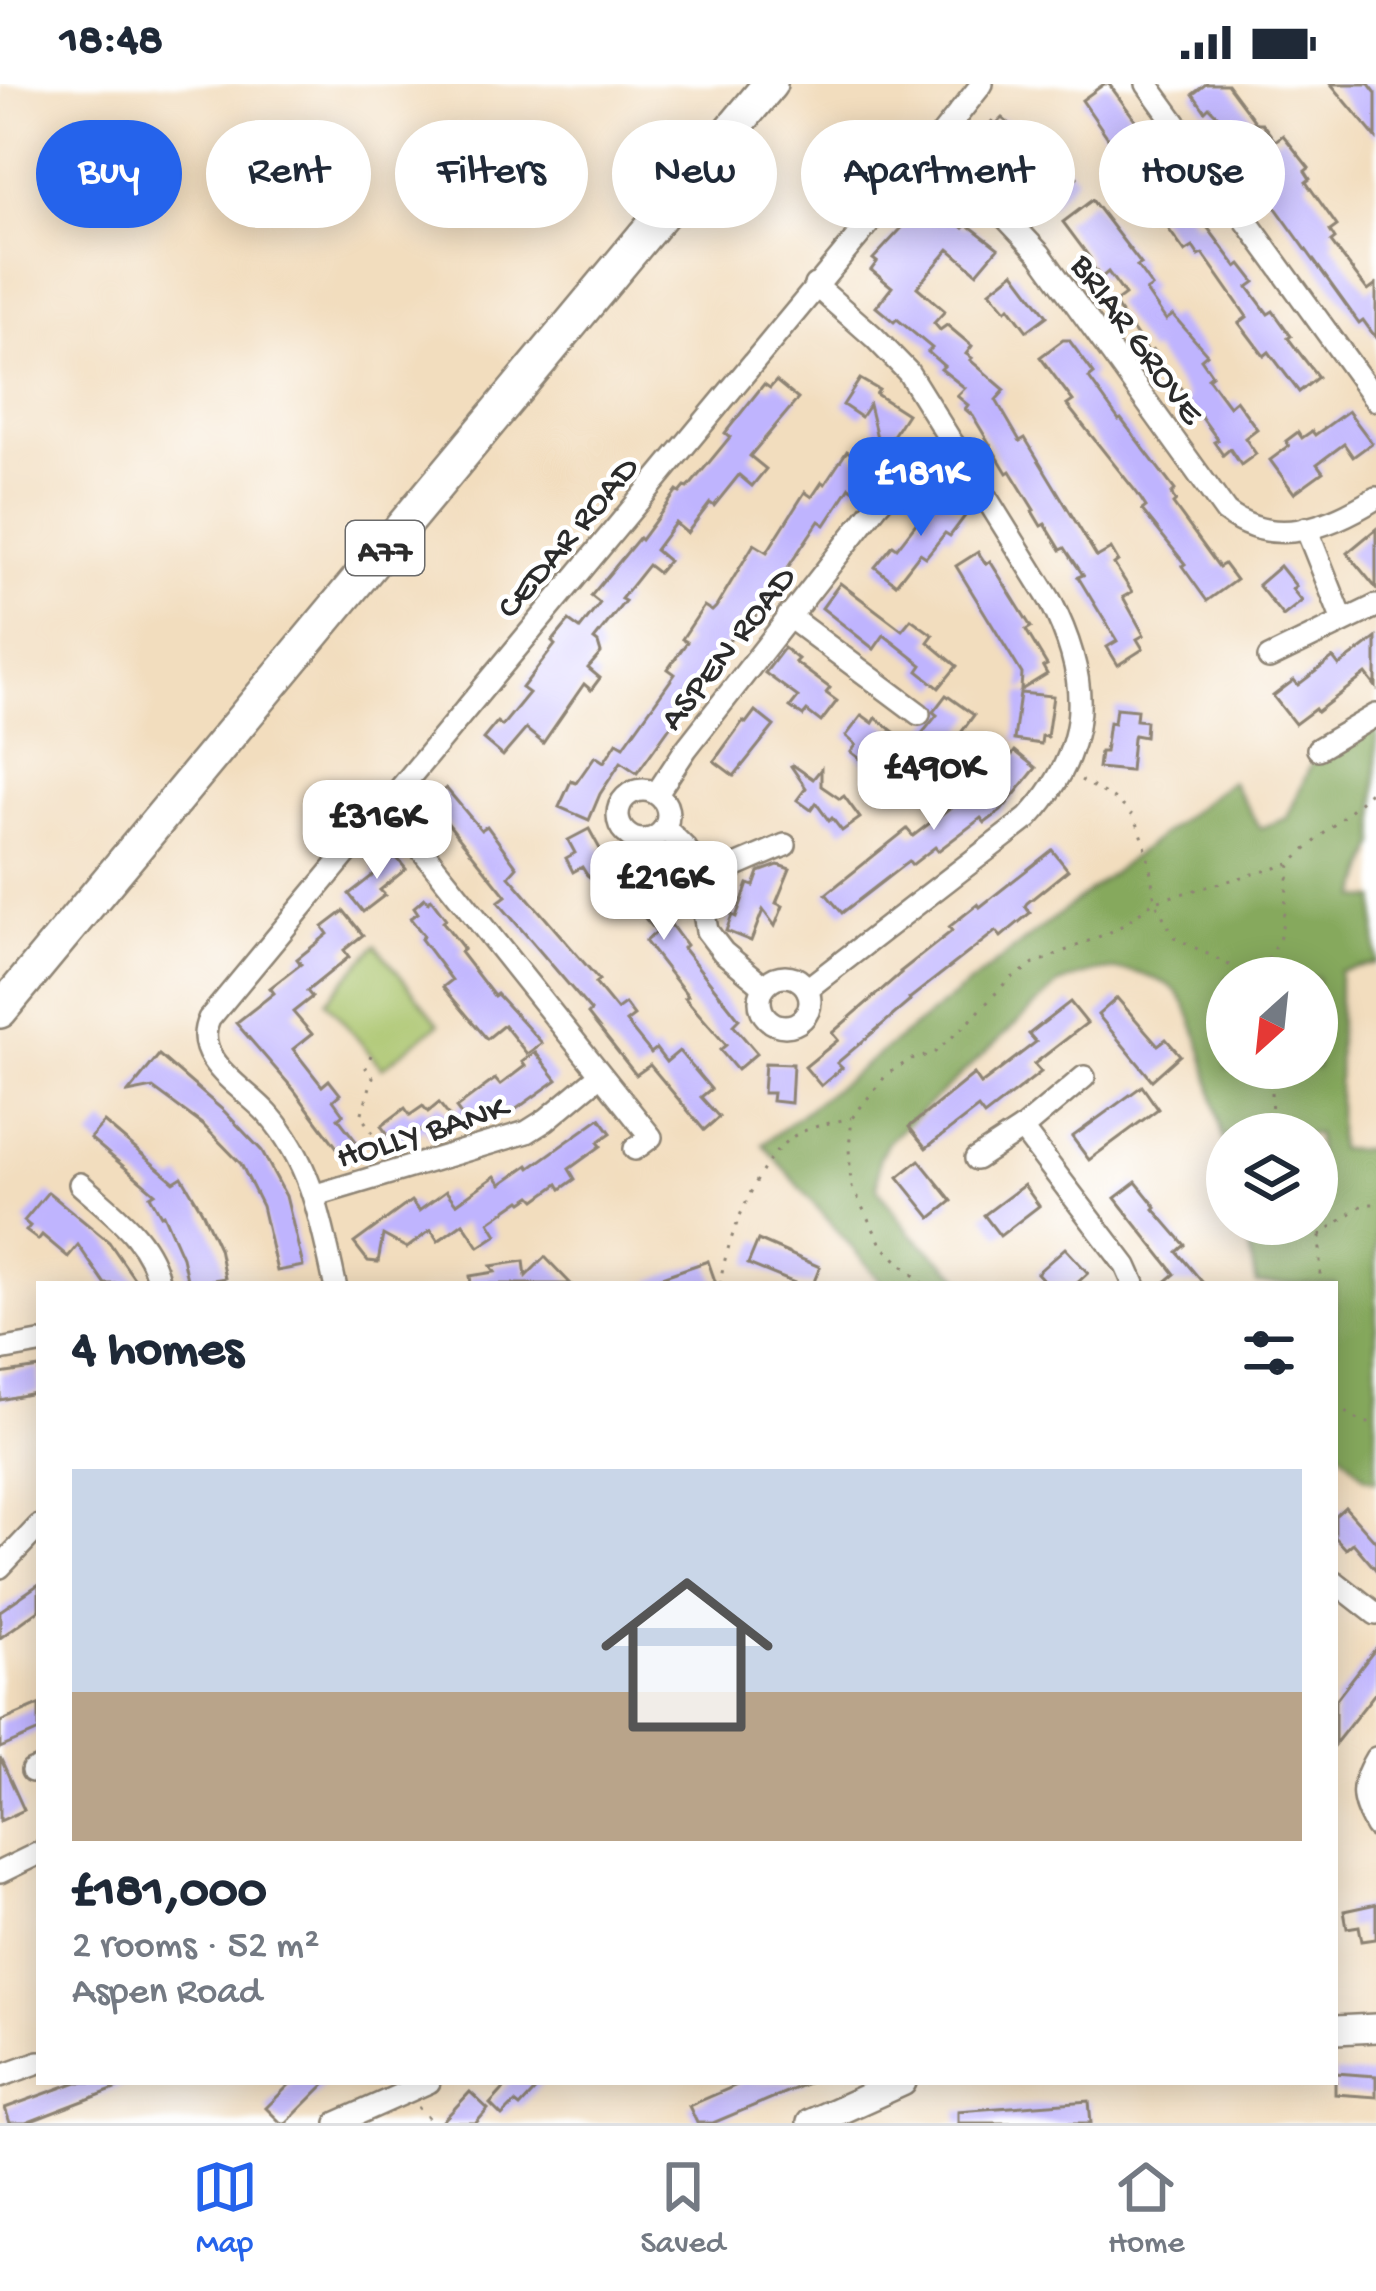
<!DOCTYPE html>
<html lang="en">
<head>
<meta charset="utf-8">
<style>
  :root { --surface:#fff; --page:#f6f6f7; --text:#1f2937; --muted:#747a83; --line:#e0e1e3; --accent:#2563eb }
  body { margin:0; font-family:"Gochi Hand",sans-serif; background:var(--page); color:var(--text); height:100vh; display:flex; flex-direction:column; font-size:45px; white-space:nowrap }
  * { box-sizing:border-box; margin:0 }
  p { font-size:39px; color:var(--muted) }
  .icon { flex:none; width:66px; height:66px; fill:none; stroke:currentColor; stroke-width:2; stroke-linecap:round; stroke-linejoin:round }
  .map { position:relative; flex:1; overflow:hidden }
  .side { position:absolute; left:36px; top:1197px; width:1302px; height:804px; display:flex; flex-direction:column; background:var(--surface); border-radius:0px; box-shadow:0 6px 30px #0003 }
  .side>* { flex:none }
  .top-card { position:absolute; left:36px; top:36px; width:1305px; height:108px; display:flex; gap:24px }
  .needle { width:78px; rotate:207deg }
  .fabs { position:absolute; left:1206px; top:873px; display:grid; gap:24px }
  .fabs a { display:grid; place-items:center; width:132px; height:132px; border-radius:50%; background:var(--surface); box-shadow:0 6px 30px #0003; font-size:60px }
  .price { position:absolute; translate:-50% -102px; padding:0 27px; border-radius:24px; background:#fff; color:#222; font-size:39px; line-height:78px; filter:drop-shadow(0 3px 6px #0008) }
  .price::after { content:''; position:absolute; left:50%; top:72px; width:36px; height:27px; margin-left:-18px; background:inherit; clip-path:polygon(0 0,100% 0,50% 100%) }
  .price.current { background:var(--accent); color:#fff }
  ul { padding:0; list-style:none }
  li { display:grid; align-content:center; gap:24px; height:636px; padding:0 36px }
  li span { display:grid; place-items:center; height:372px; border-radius:0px; color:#555 }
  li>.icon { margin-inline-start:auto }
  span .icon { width:216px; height:216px; fill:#fffc; stroke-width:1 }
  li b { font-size:51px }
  h2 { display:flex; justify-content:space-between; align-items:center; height:144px; padding:0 36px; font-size:51px }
  .chip { padding:0 42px; border-radius:54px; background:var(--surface); box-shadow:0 6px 30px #0003; font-size:42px; line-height:108px }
  .chip.current { background:var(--accent); color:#fff }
  .status { display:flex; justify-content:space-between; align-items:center; height:84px; padding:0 60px; background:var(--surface); direction:ltr }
  .status svg { height:33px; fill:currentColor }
  .dock { display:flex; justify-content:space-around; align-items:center; height:168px; border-top:3px solid var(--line); background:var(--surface); font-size:33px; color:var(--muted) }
  .dock a { display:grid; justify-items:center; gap:6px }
  .dock .current { color:var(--accent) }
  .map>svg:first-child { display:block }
  .green { fill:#a8c369; stroke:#6a774a; stroke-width:3 }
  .forest { fill:#86a95d; stroke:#586a44; stroke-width:3; fill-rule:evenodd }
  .building { fill:#bfb4fe }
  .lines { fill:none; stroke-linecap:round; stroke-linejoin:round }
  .minor-casing { stroke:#8e8474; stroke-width:26 }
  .tertiary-casing { stroke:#8e8474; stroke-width:32 }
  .trunk-casing { stroke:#8e8474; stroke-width:38 }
  .path { stroke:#8e8474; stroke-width:3; stroke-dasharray:3 9; stroke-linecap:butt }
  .minor { stroke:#fff; stroke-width:21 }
  .tertiary { stroke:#fff; stroke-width:27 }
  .trunk { stroke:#fff; stroke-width:33 }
  .labels { text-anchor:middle; stroke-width:9; stroke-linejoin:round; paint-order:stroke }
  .shield { fill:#fff; stroke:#6b6b6b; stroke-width:3 }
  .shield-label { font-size:33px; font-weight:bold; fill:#2b2b2b }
  .street-label { font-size:36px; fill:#2b2b2b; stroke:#fff }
</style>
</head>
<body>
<div class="status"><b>18:48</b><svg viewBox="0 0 49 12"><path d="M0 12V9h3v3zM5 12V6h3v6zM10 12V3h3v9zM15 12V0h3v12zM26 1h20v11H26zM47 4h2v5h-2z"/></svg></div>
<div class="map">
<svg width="1376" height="2039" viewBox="0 0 1376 2039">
  <rect width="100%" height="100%" fill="#fff"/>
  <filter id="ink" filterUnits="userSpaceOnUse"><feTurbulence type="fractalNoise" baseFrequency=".00833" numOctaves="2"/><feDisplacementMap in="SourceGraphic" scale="24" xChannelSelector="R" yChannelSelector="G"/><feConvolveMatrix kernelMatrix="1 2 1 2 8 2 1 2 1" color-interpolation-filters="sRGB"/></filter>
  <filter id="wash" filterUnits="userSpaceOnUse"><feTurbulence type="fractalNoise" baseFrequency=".004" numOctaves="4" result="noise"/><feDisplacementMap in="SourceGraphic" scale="48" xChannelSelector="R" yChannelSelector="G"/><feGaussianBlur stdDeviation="2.7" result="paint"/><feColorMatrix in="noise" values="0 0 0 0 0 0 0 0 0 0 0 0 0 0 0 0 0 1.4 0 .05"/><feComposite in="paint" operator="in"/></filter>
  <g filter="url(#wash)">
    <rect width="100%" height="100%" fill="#f2ddbe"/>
    <path class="green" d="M376 861 439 940 382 984 326 917Z"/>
    <path class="forest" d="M1376 631V759L1358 814 1376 815V879L1339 887 1338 1065 1376 1066V1397L1365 1393 1335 1361V1200H1257L1243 1140H1317V1050H1227V1075C1218 1037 1201 930 1174 905 1168 899 1158 896 1150 893 1117 880 1091 887 1059 900L888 1058 879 1074 877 1104 910 1149 968 1200H883L763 1060 1231 697 1260 744 1287 734 1318 665ZM1227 894H1317V984H1227Z"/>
    <g id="blocks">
      <g class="building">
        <path d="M1104 0H1109L1186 105 1175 112 1196 141 1202 136 1237 183 1241 180 1255 198 1248 203 1268 230 1273 227 1291 252 1288 254 1318 293 1299 308 1269 268 1264 272 1239 239 1247 233 1203 170 1199 172 1193 163 1185 168 1157 129 1160 127 1131 86 1123 92 1112 76 1119 70 1082 16Z"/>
        <path d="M1206 0H1227L1256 39H1262L1275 57 1283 51 1309 84 1305 87 1310 95 1306 98 1337 142 1330 147 1335 155 1331 158 1368 207 1376 201V254L1363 236 1359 239 1255 95 1230 60 1235 56 1218 32 1209 23 1205 27 1193 10Z"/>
        <path d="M1331 0H1369L1376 9V54Z"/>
        <path d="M1002 34 1025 54 1003 81 975 57 992 37 996 40Z"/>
        <path d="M1061 78 1077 93 1051 122 1046 116 1044 118 1032 108Z"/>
        <path d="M926 112 964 144 967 140 998 164 977 189 949 165 917 203 945 227 934 239 940 246 947 241 972 262 966 270 972 274 970 276 1005 306 996 316 1020 357 1025 354 1097 473 1111 465 1118 477 1114 480 1132 508 1123 513 1144 551 1137 555 1143 565 1118 581 1107 563 1117 557 1078 493 1083 491 1065 464 1061 466 1045 440 1041 442 1032 427 1034 426 1010 387 1007 389 973 332 965 325 968 321 957 312 965 304 941 285 944 282 928 268 932 264 897 235 894 238 876 223 892 203 871 186 877 178 873 175 911 134 909 132Z"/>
        <path d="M1092 116 1141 180 1137 182 1152 203 1146 207 1166 236 1173 231 1207 270 1201 275 1212 291 1208 294 1229 322 1236 316 1257 345 1245 354 1256 370 1241 381 1230 365 1223 371 1214 358 1218 356 1200 331 1196 334 1183 317 1188 314 1153 266 1149 269 1114 219 1125 211 1108 188 1101 194 1088 176 1090 174 1063 138Z"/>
        <path d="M1014 188 1047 232 1027 247 1009 223 1006 226 990 207Z"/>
        <path d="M1063 256H1069L1094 290 1089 294 1119 336 1121 335 1175 406 1171 410 1176 417 1173 420 1219 483 1224 480 1236 496 1207 517 1182 482 1185 480 1142 426 1146 423 1137 409 1067 321 1073 317 1040 273Z"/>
        <path d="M860 295 879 306 876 310 907 330 881 370 869 321 861 333 843 321Z"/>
        <path d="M776 297 798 315 750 372 766 385 752 402 739 391 714 422 710 419 687 449 675 439 655 466 668 477 658 489 648 481 621 515 625 517 594 556 598 559 601 569 588 584 600 594 591 606 584 600 543 659 526 645 503 672 483 655 497 638 502 642 529 609 522 604 555 561 552 558 569 537 580 545 600 519 591 512 639 454 641 456 677 407 680 409 685 403 688 404 730 353 725 349 764 300 770 304Z"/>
        <path d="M1348 327 1372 359 1353 373 1344 360 1317 380 1323 388 1294 409 1270 376 1289 362 1286 357 1298 348 1302 354 1312 347 1315 351Z"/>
        <path d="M847 367 870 382 854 406 850 403 825 441 819 437 752 537 745 533 710 585 713 587 699 607 697 605 637 689 621 678 600 710 589 736 559 723 571 697 576 699 595 672 604 678 617 658 624 662 626 659 675 590 668 585 687 558 682 555 704 522 712 527 716 523 754 460 767 468 805 408 812 413 822 398 825 400Z"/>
        <path d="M938 411 965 432 950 452 945 449 926 473 920 469 896 500 875 483 893 461 897 464Z"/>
        <path d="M1376 445V504L1347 469Z"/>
        <path d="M978 468 986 480 990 477 1031 543 1026 546 1047 581 1043 583 1047 590 1021 606 1022 590 956 482Z"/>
        <path d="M1280 482 1296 502 1292 505 1302 517 1283 532 1258 501Z"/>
        <path d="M840 499 902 546 911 535 933 551 928 558 957 582 939 604 918 587 922 581 884 551 874 565 822 524Z"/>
        <path d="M1376 554V603L1366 590 1317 628 1315 625 1295 640 1273 612 1294 596 1298 601 1333 574 1339 582Z"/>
        <path d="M784 564 798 575 795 578 830 604 826 609 837 617 821 638 807 627 803 632 790 623 798 613 765 589Z"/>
        <path d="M1020 609 1053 612 1047 653 1042 652 1041 660 1014 656Z"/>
        <path d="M946 611 974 631 950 664 939 656 907 697 901 692 894 701 851 668 856 661 846 652 862 631 873 639 876 634 912 662 937 631 933 628Z"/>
        <path d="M1116 624 1137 626 1136 636 1146 637 1145 653 1134 651 1133 654 1130 687 1098 684 1100 668H1105L1109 638 1114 639Z"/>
        <path d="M755 627 774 642 734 692 714 677 743 637 746 639Z"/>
        <path d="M1015 667 1036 684 1001 727 985 739 981 734 938 767 935 763 912 781 909 777 842 829 826 810 907 745 913 752 977 703 983 707Z"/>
        <path d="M793 681 813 695 821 685V702L840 715 844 712 860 734 842 747 832 734 829 737 816 719 811 726 797 716 806 704 791 682Z"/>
        <path d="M446 704 481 746 487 742 517 783 509 792 599 896 595 899 617 926 625 920 634 932 626 938 651 969 656 965 666 978 679 967 711 1005 701 1013 719 1033 704 1046 650 981 636 991 588 930 591 927 498 818 506 812 430 717Z"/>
        <path d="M589 745 600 765 650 803 652 801 671 823 663 830 686 861 683 864 739 935 733 941 757 969 737 986 720 966 726 961 685 914 688 912 645 857 657 848 623 809 619 815 587 791 582 783 573 788 566 774 575 769 568 756Z"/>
        <path d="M1052 766 1068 786 1027 819 1025 822 1030 829 1001 853 996 847 909 915 910 917 837 979 842 984 821 1002 805 983 838 956 832 949 901 889 900 888 952 847 949 843 978 820 980 823Z"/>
        <path d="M392 768 406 785 380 806 385 811 363 828 349 810 376 789 372 784Z"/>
        <path d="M778 781 790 785 776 819 783 822 775 842 763 826 751 857 726 847 732 831 736 833 748 800 754 802 759 788Z"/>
        <path d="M425 814 428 818 431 815 446 835 443 838 464 865 460 868 494 912 497 910 542 959 527 970 504 941 487 955 443 903 452 896 421 855 424 852 410 834 418 829 414 823Z"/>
        <path d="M344 827 363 851 344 866 349 873 307 907 312 913 293 928 312 950 293 965 322 1002 329 996 340 1010 333 1016 343 1030 338 1034 362 1065 347 1077 294 1006 236 939 274 909 270 904 301 880 297 875 328 850 323 843Z"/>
        <path d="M1117 914 1158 961 1166 955 1180 971 1152 996 1098 931Z"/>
        <path d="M1070 918 1087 939 1034 980 1041 988 984 1032 978 1024 926 1064 909 1043 974 990 981 1000 1001 985 1036 958 1029 950Z"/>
        <path d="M535 968 557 996 508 1031 500 1021 470 1043 456 1024 495 995 500 1001 525 982 522 978Z"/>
        <path d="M159 971 224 1027 262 1067 286 1112 303 1182 277 1187 262 1122 241 1080 203 1041 153 1004 128 1009Z"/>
        <path d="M765 979 793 980 791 1019 772 1017 773 1009H763Z"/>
        <path d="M1142 1002 1158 1025 1089 1076 1072 1053Z"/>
        <path d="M439 1019 453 1037 431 1054 424 1044 398 1064 381 1042 405 1024 410 1031 423 1022 428 1028Z"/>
        <path d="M600 1034 611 1049 598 1058 601 1062 569 1085 575 1095 561 1105 558 1100 536 1116 532 1112 523 1118 521 1116 489 1138 497 1151 479 1163 463 1139 438 1157 431 1146 407 1164 383 1151 378 1178 368 1177 354 1159 411 1117 419 1127 446 1107 456 1120 495 1092 501 1100 528 1081 530 1084Z"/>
        <path d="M104 1038 174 1098 182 1093 202 1127 219 1164 225 1194 188 1200 182 1173 163 1130 161 1131 150 1112 155 1109 90 1054Z"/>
        <path d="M919 1076 952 1117 931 1134 898 1093Z"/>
        <path d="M1136 1098 1156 1123 1154 1125 1185 1161 1177 1168 1204 1200H1163L1175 1190 1115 1114Z"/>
        <path d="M1024 1101 1039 1122 1000 1152 984 1131Z"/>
        <path d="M48 1108 109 1158 138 1200H105L78 1161 68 1173 42 1151 38 1156 26 1147 30 1142 24 1137Z"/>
        <path d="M758 1156 820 1183 813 1200H797L748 1180Z"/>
        <path d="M1065 1164 1088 1189 1076 1200H1047L1037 1189Z"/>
        <path d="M545 1173 571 1200H471L470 1192 495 1188 491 1182 524 1177 526 1192Z"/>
        <path d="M708 1177 716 1200H651L650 1197Z"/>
        <path d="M39 1284V1308L0 1316V1290Z"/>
        <path d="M1345 1423 1376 1458V1486L1353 1459 1346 1465 1335 1453V1432Z"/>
        <path d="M39 1500V1526L0 1554V1527Z"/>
        <path d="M1376 1564V1608L1335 1660V1617Z"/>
        <path d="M39 1621V1647L0 1664V1638Z"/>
        <path d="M0 1673 24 1726 0 1737Z"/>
        <path d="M1376 1820V1855L1362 1857 1359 1842 1347 1844 1344 1827Z"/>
        <path d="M1335 1989 1376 1992V2013L1335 2010Z"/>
        <path d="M77 1998H133L26 2039H10L5 2024Z"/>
        <path d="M292 1998H327L286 2039H281L266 2024Z"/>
        <path d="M510 1998H543L520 2023 515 2019 502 2032 490 2020Z"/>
        <path d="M744 1998H810L713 2039H697L689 2022Z"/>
        <path d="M470 2008 488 2025 476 2039H441Z"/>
        <path d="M1089 2017 1091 2039H958V2027Z"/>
      </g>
    </g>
  </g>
  <g filter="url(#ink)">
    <use href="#blocks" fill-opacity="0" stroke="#8e8474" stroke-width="3"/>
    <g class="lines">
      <g class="minor-casing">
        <g id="minor">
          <path d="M1147 0 1376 316"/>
          <path d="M928 68 1006 134 1040 170 1226 428C1274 465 1330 443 1376 414"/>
          <path d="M1306 444 1343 537"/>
          <path d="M788 532 919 630"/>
          <path d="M1269 574 1376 522"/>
          <path d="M1318 665 1376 631"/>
          <circle cx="643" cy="731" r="25"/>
          <path d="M657 709 686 665 877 421 897 399 954 361"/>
          <path d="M385 720 651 1053 635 1065"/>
          <path d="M665 744 686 765 696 781 707 847 723 868 764 902"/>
          <path d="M697 789 736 782 785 761"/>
          <circle cx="785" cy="917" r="25"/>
          <path d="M807 905 1028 734C1092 665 1092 597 1050 516L908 288 874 253 815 201"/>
          <path d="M1022 1045 1126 1182 1134 1200"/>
          <path d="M976 1075 1022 1045 1084 993"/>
          <path d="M80 1100C112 1129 150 1154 159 1200"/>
          <path d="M316 1111 527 1048 546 1036 600 991"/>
          <path d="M335 1200C321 1137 312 1080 268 1030 244 1003 190 976 209 935L928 68 982 0"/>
          <path d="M0 1266 39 1259"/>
          <path d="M0 1483 39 1442"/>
          <path d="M1335 1498 1376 1530"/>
          <path d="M1376 1674C1359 1703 1360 1714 1376 1743"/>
          <path d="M32 1687 39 1684"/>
          <path d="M0 1788 39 1769"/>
          <path d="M0 1992 39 1978"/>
          <path d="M337 2039 429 1998"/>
        </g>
      </g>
      <g class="tertiary-casing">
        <g id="tertiary">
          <path d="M1335 1946 1376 1944"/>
          <path d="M811 2039 902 1998"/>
        </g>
      </g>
      <g class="trunk-casing">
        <path id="trunk" d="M0 927 770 0"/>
      </g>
      <g class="path">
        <path d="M1081 696C1096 705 1120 716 1131 730 1147 750 1151 792 1155 817L1290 780"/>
        <path d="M1268 876 1281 851 1290 780 1376 703"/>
        <path d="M371 971 366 984 373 993 361 1032 388 1070"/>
        <path d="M1270 984 1272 1032 1279 1050"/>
        <path d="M1317 1140 1320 1151V1200"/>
        <path d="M1320 1151 1364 1120H1376"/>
        <path d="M720 1200C725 1160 756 1082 788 1056 805 1043 830 1039 851 1034"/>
        <path d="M923 1200 882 1162 851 1101 849 1064 852 1034 887 990 912 975 933 970 970 937 1007 897 1034 880 1117 845 1155 817 1174 853 1241 887 1267 877 1283 894"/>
        <path d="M1335 1322 1362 1338 1376 1340"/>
        <path d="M418 2023 433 2039"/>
      </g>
      <use href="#minor" class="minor"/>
      <use href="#tertiary" class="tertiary"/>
      <use href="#trunk" class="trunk"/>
    </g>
  </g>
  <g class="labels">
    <rect class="shield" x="346" y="437" width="78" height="54" rx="9"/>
    <g class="shield-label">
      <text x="385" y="476">A77</text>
    </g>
    <g class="street-label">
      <text transform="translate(1140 253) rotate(54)" y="13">BRIAR GROVE</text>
      <text transform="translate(565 451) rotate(-50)" y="13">CEDAR ROAD</text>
      <text transform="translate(725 562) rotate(-52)" y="13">ASPEN ROAD</text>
      <text transform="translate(421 1045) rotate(-17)" y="13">HOLLY BANK</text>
    </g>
  </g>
</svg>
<div class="fabs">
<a><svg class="needle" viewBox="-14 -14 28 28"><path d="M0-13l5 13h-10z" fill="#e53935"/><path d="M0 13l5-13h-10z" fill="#747a83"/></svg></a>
<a><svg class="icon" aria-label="layers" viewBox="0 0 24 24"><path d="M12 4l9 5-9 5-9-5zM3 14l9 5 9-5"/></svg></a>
</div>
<b class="price current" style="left:921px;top:455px">£181K</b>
<b class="price" style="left:934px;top:749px">£490K</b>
<b class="price" style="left:377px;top:798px">£316K</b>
<b class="price" style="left:664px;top:859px">£216K</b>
<div class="top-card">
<a class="chip current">Buy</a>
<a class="chip">Rent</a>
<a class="chip">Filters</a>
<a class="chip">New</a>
<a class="chip">Apartment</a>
<a class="chip">House</a>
</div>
<section class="side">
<h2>4 homes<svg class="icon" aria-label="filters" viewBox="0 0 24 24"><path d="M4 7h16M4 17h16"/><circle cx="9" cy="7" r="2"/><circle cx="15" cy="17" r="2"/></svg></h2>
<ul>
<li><span style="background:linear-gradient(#c9d6e8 60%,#b9a48a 0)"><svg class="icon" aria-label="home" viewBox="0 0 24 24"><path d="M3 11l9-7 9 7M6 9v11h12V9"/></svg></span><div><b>£181,000</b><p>2 rooms · 52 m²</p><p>Aspen Road</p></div></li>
</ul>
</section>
</div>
<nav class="dock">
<a class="current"><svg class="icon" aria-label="map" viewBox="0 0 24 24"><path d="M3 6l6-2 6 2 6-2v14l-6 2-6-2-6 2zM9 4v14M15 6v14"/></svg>Map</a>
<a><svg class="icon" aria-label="saved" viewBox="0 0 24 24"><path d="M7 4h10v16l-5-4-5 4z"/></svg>Saved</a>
<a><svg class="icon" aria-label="home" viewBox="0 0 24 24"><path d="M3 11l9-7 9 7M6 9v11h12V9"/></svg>Home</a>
</nav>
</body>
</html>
